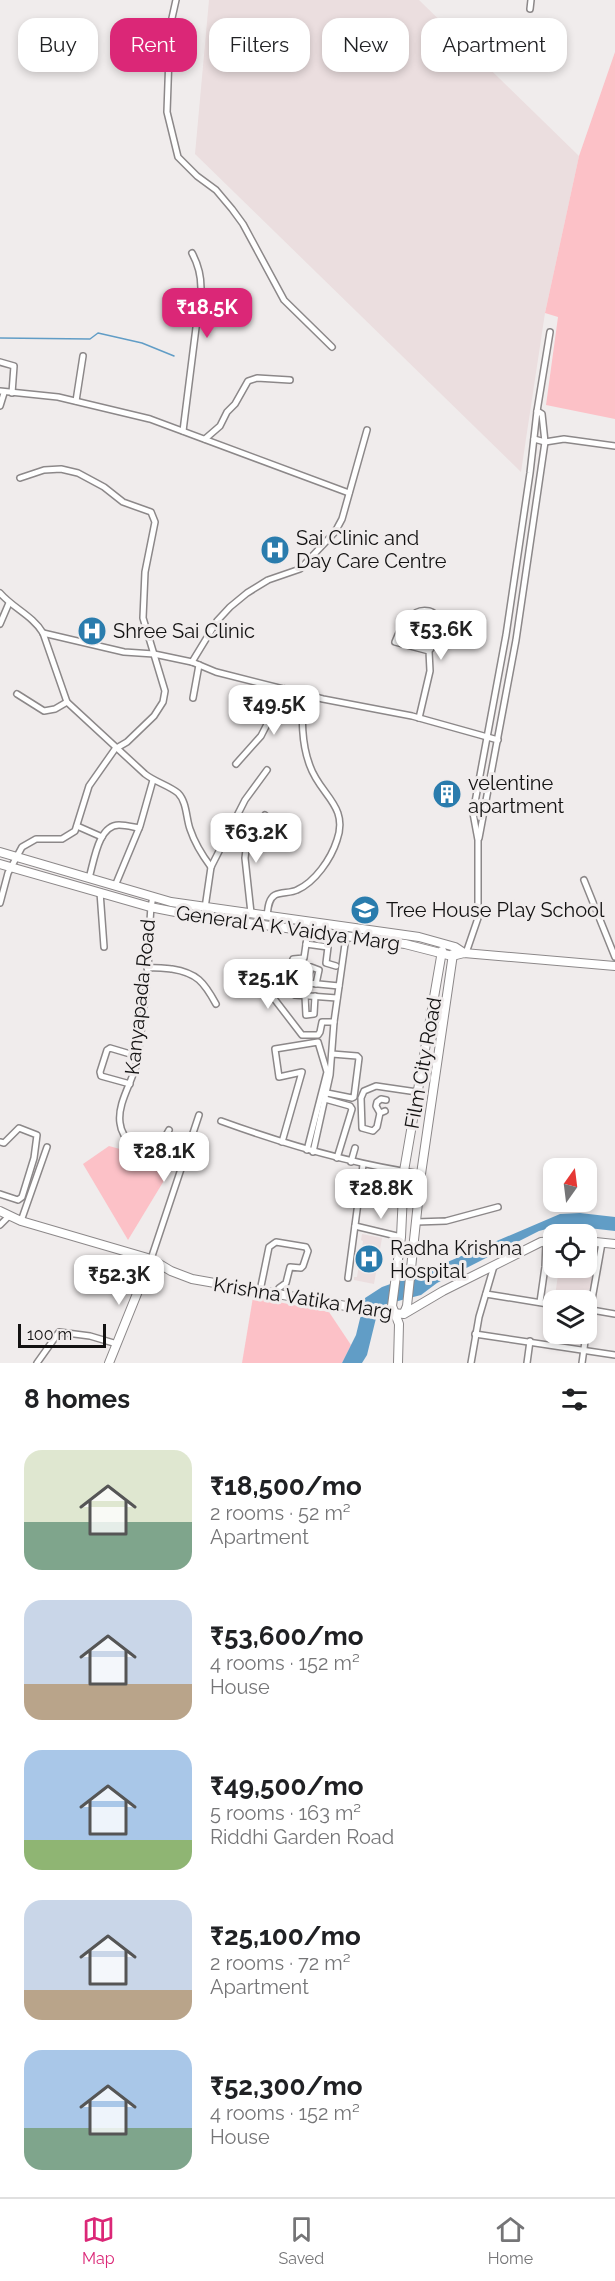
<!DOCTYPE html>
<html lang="en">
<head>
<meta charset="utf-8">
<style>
  :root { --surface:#fff; --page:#f2f2f2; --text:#202124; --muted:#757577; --line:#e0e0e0; --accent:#db2777 }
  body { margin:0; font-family:Raleway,sans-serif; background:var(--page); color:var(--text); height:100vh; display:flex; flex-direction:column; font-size:22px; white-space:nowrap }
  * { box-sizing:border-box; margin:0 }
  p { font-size:20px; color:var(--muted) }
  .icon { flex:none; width:33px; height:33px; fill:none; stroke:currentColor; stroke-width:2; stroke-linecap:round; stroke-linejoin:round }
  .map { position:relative; height:1363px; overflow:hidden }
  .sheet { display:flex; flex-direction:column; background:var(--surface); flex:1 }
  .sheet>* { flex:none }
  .top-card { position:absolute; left:18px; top:18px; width:579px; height:54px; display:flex; gap:12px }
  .needle { width:39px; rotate:14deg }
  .tools { position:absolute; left:543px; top:1158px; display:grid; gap:12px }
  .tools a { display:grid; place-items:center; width:54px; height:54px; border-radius:12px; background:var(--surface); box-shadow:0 3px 9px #0003; font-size:30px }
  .scale { position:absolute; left:18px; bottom:15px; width:88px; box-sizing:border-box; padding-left:6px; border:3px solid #131212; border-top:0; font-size:16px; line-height:21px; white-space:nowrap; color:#131212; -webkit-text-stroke:4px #f0ecec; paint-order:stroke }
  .price { position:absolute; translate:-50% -51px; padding:0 14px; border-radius:12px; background:#fff; color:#222; font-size:20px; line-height:39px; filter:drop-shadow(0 2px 3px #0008) }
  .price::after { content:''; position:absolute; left:50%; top:36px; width:18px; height:14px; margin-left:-9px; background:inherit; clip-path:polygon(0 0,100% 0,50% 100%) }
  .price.active { background:var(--accent); color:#fff }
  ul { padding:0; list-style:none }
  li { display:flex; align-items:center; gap:18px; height:150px; padding:0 24px }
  li span { display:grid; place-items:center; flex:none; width:168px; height:120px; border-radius:18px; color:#555 }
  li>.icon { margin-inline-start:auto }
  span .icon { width:72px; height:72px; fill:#fffc; stroke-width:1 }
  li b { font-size:26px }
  h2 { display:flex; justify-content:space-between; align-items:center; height:72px; padding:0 24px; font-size:26px }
  .tag { padding:0 21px; border-radius:18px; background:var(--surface); box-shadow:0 3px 9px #0003; font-size:21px; line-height:54px }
  .tag.active { background:var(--accent); color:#fff }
  .dock { display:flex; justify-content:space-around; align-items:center; height:84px; border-top:2px solid var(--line); background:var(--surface); font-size:16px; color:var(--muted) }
  .dock a { display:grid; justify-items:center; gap:3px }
  .dock .active { color:var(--accent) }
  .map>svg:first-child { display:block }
  .built { fill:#ebdedf }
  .green { fill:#fcc1c7 }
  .water { fill:#619dc6 }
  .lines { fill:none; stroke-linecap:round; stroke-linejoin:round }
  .stream { stroke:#619dc6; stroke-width:1.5 }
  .street-casing { stroke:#8c8889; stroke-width:8 }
  .secondary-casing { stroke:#8c8889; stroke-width:10 }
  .street { stroke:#fff; stroke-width:5 }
  .secondary { stroke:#fff; stroke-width:8 }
  .labels { text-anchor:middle; stroke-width:6; stroke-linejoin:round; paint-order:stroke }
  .poi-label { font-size:20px; fill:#131212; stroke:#f0ecec; text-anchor:start }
  .street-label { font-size:20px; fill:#131212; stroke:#f0ecec }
</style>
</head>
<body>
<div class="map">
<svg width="615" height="1363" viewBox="0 0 615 1363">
  <rect width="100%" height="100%" fill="#f0ecec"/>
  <g class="built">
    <path d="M209 0H419L579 156 545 313 521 472 195 154Z"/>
    <path d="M362 1234 382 1238 374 1284 354 1280V1277H357L363 1241 361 1240Z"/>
    <path d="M559 1268H573L572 1277 583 1278 584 1273 592 1274 591 1287 581 1299 555 1296Z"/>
  </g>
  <g class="green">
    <path d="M615 52V419L546 405 558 317 545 313 579 156Z"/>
    <path d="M109 1146 174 1164 128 1240 83 1164Z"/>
    <path d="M253 1297 329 1312 351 1345 342 1363H242Z"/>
  </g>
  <path class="water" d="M580 1213 615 1217V1231L562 1225 539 1231 437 1283 421 1295 379 1306 367 1355 362 1363H342L356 1335 365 1298 382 1287 424 1272 560 1214Z"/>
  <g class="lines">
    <path class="stream" d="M0 338 90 339 98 333 142 343 174 356"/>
    <g class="street-casing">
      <g id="street">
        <path d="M176 0 170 27 167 112 178 157 197 176 216 190 232 209 243 224 284 300 332 347"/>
        <path d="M530 9 531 0"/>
        <path d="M0 362 14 366 12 393"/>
        <path d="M0 391 58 397 150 419 349 493"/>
        <path d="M76 401 83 356"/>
        <path d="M0 406 4 393"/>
        <path d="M183 431 201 288C201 275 198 264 192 253"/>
        <path d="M205 439 220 426 227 412 235 404 248 381 257 378 290 380"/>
        <path d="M534 439 545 442 564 439 615 446"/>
        <path d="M0 593C13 608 33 616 43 633L67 702 145 774C155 782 168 785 178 793 187 802 186 818 190 829 195 844 202 855 211 867"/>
        <path d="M0 624 9 603"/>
        <path d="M43 633 124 652 154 654 192 662 216 672 323 699 412 716 498 740"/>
        <path d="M192 662 217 621 230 607 247 593 268 580 300 569 335 532 342 519 367 430"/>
        <path d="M17 694 44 711 55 709 67 702"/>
        <path d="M193 698 199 665"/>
        <path d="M419 718 430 671 429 651 395 642C400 629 411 607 429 611 434 612 438 617 442 619L444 632 429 651"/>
        <path d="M236 764 261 736 285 689"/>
        <path d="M77 826 102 837"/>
        <path d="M479 838 516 640 545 442 542 414 537 411"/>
        <path d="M89 878C94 862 98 825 119 825 126 825 133 827 139 828"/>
        <path d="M584 880 615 957"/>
        <path d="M115 886 140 826 153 780"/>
        <path d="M100 892 104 947"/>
        <path d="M153 897C148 916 151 933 149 952 147 988 142 1026 137 1062 133 1081 117 1103 120 1123 122 1141 139 1151 155 1155L169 1130"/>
        <path d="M0 903 8 873 22 847 36 839H62L75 831 89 786 115 749 127 742 154 716 163 702 165 691 143 618 145 572 155 522 151 512 123 502 104 487 78 473 61 469 44 470 20 478"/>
        <path d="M205 908 211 867 245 800 267 770"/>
        <path d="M251 913 245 858 246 850 265 815"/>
        <path d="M267 916C268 909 268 899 275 895 281 892 291 893 297 890 315 882 331 859 337 840 349 806 320 795 310 766 301 743 302 718 303 693"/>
        <path d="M308 931 304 958 293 959 288 973 276 974 274 977 272 996 302 1035H318L320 1032 322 1022H334"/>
        <path d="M306 944 328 947 326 963 336 966"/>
        <path d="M466 953 478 918V840L473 813 506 635 530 473 537 411 550 332"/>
        <path d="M147 968C156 967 163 968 172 969 197 973 204 982 216 1004"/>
        <path d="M307 983 311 967 319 970 316 984"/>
        <path d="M305 996 306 1015 314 1014 315 996"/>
        <path d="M337 998 295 995V984L298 982 339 986"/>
        <path d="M130 1084 101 1076 100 1072 107 1050 110 1048 137 1056"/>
        <path d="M327 1093 352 1098 354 1097 359 1058 357 1056 332 1054"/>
        <path d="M325 1099 350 1106 352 1109 337 1158"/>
        <path d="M385 1111 380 1113 377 1127 373 1131 362 1128 361 1098 364 1091 376 1086 417 1092"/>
        <path d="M380 1113 376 1106 377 1102 381 1099 386 1100"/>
        <path d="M221 1121C287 1145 352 1164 421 1174"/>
        <path d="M0 1142 4 1143 19 1128 37 1135 34 1158 22 1197 18 1200 0 1194"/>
        <path d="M282 1142 302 1072 279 1077 275 1049 318 1042 327 1072 307 1150"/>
        <path d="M313 1152 330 1075 334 1022 346 937"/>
        <path d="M351 1162 355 1148"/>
        <path d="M21 1221 47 1147"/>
        <path d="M416 1222 446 1221 498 1207"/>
        <path d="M0 1225 9 1216"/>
        <path d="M355 1226 401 1237"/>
        <path d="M151 1259 199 1115"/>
        <path d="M348 1278 363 1165"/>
        <path d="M260 1291 269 1247 276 1242 306 1247 308 1251 303 1266 301 1268 290 1267 286 1283 279 1288 278 1294"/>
        <path d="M486 1294 554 1305"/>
        <path d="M540 1302 545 1267 546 1242"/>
        <path d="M586 1309 615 1314"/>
        <path d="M586 1333 602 1243"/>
        <path d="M475 1334 615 1355"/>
        <path d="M37 1363 59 1332 90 1336 117 1344"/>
        <path d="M471 1363 479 1317 494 1266"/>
        <path d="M527 1363 530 1341"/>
        <path d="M582 1363 586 1334"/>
      </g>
    </g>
    <g class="secondary-casing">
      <g id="secondary">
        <path d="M0 852 171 902 419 937 455 947 464 953"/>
        <path d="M0 864 150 907 196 916 405 944 452 956 464 953 615 966"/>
        <path d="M0 1211 21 1221 151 1259 171 1271 192 1279 380 1312 404 1314 443 1291 541 1242 554 1241"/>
        <path d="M586 1241 615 1244"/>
        <path d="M404 1313 407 1306 421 1174 453 954"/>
        <path d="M109 1363 151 1259"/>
        <path d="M398 1363 399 1324 392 1306 401 1237 404 1171 442 951"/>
      </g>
    </g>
    <use href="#street" class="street"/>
    <use href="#secondary" class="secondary"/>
  </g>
  <defs>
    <g id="hospital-disc" transform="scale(1.5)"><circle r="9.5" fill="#2a7cad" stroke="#f0ecec"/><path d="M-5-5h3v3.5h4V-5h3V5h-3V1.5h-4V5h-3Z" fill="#fff"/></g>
    <g id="building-disc" transform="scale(1.5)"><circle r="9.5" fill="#2a7cad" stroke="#f0ecec"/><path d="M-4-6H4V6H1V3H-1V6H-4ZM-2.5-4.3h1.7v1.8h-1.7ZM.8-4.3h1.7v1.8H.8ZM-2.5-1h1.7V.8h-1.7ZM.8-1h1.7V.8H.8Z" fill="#fff"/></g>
    <g id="school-disc" transform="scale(1.5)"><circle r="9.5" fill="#2a7cad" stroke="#f0ecec"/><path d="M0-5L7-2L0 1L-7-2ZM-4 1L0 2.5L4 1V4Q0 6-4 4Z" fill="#fff"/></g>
  </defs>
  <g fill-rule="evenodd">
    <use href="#hospital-disc" x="275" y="550"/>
    <use href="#hospital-disc" x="92" y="631"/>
    <use href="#building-disc" x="447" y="794"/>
    <use href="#school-disc" x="365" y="910"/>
    <use href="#hospital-disc" x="369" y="1259"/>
  </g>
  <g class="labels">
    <g class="poi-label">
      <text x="296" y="545">Sai Clinic and<tspan x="296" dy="23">Day Care Centre</tspan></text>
      <text x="113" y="638">Shree Sai Clinic</text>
      <text x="468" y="790">velentine<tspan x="468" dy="23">apartment</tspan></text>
      <text x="386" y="917">Tree House Play School</text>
      <text x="390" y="1255">Radha Krishna<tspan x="390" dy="23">Hospital</tspan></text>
    </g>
    <g class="street-label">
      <text transform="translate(288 928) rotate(8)" y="7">General A K Vaidya Marg</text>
      <text transform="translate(140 997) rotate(-84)" y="7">Kanyapada Road</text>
      <text transform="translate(423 1063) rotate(-80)" y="7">Film City Road</text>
      <text transform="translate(303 1298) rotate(9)" y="7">Krishna Vatika Marg</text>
    </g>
  </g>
</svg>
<div class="tools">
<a><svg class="needle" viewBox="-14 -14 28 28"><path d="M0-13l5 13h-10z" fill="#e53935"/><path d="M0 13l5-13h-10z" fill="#757577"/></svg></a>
<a><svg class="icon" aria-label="locate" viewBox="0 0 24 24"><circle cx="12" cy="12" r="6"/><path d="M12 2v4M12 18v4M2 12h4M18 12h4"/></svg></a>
<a><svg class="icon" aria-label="layers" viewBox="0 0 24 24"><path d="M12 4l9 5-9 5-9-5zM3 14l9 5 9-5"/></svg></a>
</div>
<div class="scale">100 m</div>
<b class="price active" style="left:207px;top:339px">₹18.5K</b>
<b class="price" style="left:441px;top:661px">₹53.6K</b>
<b class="price" style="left:274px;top:736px">₹49.5K</b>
<b class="price" style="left:256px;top:864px">₹63.2K</b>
<b class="price" style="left:268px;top:1010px">₹25.1K</b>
<b class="price" style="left:164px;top:1183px">₹28.1K</b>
<b class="price" style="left:381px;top:1220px">₹28.8K</b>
<b class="price" style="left:119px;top:1306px">₹52.3K</b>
<div class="top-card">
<a class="tag">Buy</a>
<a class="tag active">Rent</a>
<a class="tag">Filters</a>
<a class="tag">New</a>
<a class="tag">Apartment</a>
</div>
</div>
<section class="sheet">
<h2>8 homes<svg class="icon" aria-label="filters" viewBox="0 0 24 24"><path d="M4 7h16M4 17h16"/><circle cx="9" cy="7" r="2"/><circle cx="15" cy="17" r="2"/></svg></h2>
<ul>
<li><span style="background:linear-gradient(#dfe7d0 60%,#7fa58c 0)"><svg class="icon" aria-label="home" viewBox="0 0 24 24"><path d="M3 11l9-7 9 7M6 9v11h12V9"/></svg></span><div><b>₹18,500/mo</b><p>2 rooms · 52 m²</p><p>Apartment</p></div></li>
<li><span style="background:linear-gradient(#c9d6e8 70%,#b9a48a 0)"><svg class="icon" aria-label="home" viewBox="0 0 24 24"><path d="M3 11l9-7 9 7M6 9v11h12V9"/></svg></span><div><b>₹53,600/mo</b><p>4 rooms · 152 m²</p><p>House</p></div></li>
<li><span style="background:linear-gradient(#a9c7e8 75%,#8fb573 0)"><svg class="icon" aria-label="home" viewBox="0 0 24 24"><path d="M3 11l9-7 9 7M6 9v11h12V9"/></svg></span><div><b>₹49,500/mo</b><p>5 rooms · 163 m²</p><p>Riddhi Garden Road</p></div></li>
<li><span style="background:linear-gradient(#c9d6e8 75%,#b9a48a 0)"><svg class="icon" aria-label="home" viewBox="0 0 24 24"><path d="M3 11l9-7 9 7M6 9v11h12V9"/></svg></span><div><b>₹25,100/mo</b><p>2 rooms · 72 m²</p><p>Apartment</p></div></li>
<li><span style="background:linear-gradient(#a9c7e8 65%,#7fa58c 0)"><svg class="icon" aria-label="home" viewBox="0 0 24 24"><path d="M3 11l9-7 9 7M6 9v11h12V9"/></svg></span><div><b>₹52,300/mo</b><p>4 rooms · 152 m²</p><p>House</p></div></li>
</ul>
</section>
<nav class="dock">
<a class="active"><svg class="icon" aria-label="map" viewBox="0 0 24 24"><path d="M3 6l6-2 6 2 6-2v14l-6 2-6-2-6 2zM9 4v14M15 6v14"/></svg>Map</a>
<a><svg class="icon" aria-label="saved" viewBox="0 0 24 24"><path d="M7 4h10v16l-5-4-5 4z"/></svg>Saved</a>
<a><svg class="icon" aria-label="home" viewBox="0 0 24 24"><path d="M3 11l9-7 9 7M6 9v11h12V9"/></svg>Home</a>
</nav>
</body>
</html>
